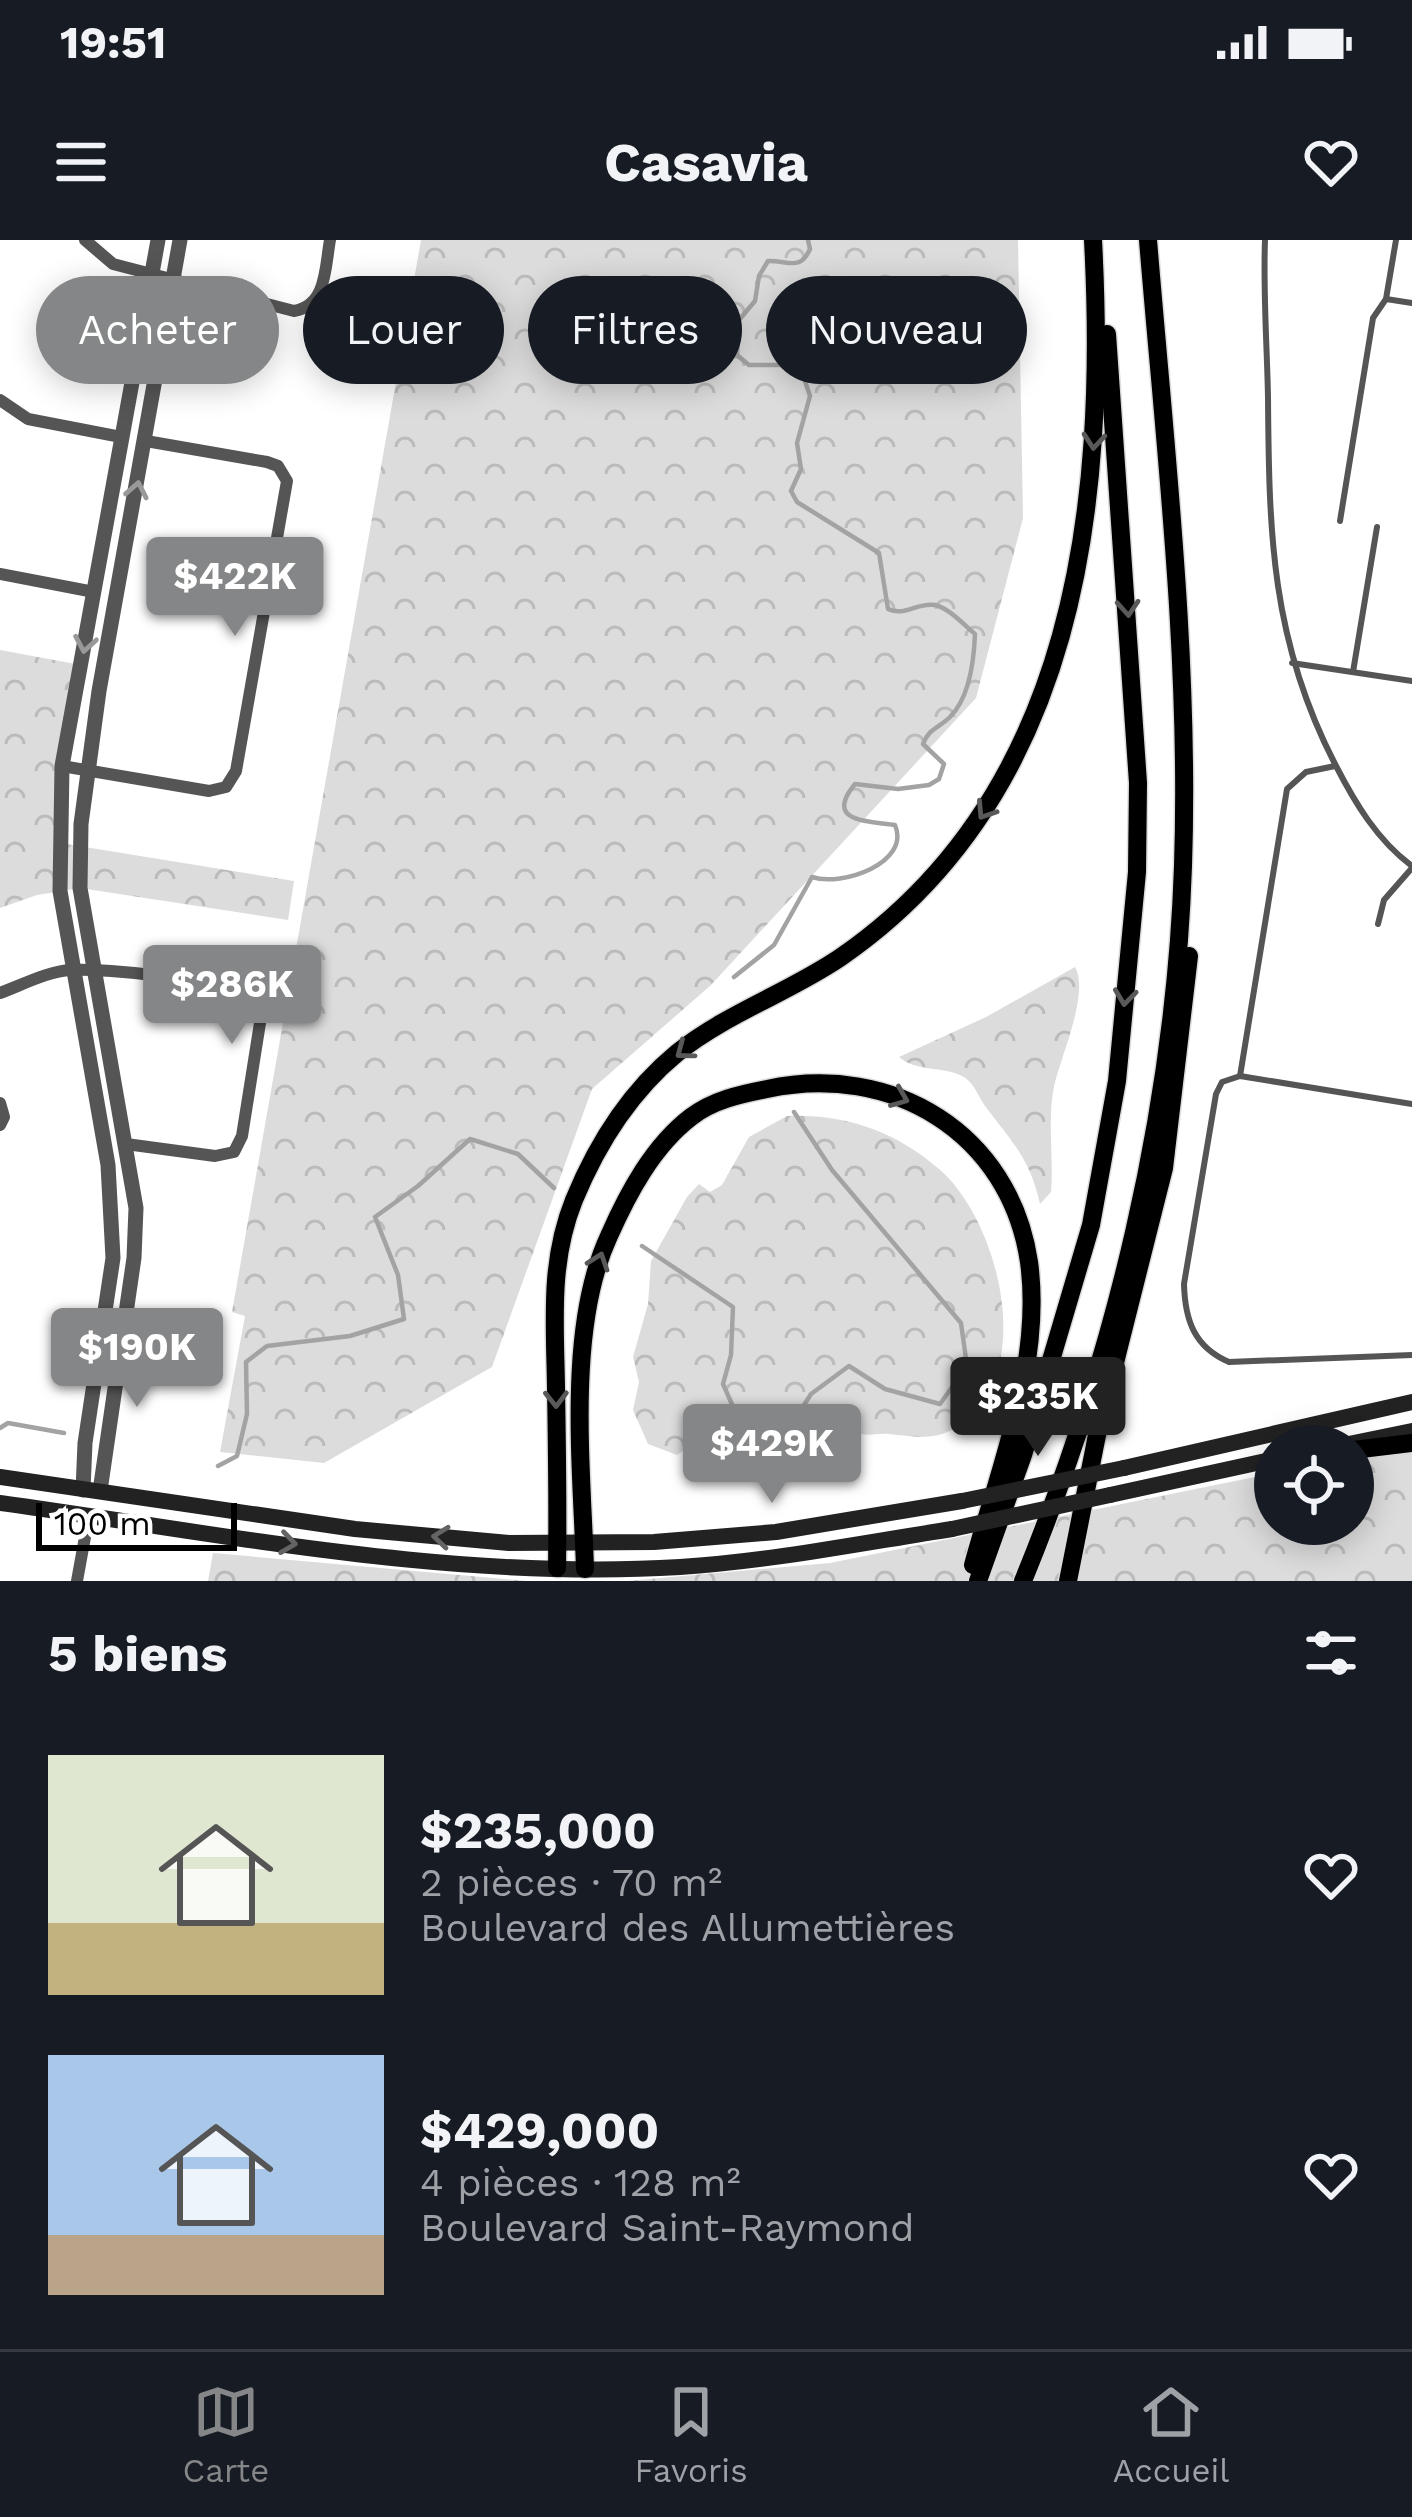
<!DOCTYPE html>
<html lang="fr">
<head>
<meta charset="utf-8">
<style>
  :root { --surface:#171b24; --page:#20242c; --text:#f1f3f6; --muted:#9ea1a6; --line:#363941; --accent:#858687 }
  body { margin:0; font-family:"Work Sans",sans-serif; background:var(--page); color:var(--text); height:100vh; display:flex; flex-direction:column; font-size:45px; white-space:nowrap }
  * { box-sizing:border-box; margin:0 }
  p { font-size:39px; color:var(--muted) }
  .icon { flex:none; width:66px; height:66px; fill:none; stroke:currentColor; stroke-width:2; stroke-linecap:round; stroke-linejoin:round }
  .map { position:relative; height:1341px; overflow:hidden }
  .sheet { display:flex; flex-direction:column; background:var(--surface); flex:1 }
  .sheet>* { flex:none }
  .banner { position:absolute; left:36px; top:36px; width:1341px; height:108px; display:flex; gap:24px }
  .fabs { position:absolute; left:1254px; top:1185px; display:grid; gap:24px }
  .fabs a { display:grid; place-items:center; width:120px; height:120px; border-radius:50%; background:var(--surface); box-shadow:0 6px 30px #0003; font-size:60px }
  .scale { position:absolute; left:36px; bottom:30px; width:201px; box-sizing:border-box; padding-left:12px; border:6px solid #000; border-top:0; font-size:33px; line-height:42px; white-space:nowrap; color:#000; -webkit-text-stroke:9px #fff; paint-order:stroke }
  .price { position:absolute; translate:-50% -102px; padding:0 27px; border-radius:12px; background:var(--accent); color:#fff; font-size:39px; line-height:78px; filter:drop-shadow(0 3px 6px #0008) }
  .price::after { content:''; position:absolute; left:50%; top:72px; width:36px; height:27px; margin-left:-18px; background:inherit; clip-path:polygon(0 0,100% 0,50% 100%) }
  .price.active { background:#222; color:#fff }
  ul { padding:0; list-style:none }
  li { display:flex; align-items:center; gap:36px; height:300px; padding:0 48px }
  li span { display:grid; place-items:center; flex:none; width:336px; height:240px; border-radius:0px; color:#555 }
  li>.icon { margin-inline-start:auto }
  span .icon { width:144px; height:144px; fill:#fffc; stroke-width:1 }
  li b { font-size:51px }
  h2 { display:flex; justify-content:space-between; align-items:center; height:144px; padding:0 48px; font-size:51px }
  .tag { padding:0 42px; border-radius:54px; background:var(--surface); box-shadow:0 6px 30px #0003; font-size:42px; line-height:108px }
  .tag.active { background:var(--accent); color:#fff }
  .status { display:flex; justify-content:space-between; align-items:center; height:84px; padding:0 60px; background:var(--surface); direction:ltr }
  .status svg { height:33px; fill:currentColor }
  header { display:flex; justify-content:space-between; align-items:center; height:156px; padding:0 48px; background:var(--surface); font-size:54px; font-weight:700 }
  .menu { display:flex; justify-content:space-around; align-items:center; height:168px; border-top:3px solid var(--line); background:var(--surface); font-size:33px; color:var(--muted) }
  .menu a { display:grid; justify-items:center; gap:6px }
  .menu .active { color:var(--accent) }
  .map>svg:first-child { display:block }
  .forest { fill:url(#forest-crowns) }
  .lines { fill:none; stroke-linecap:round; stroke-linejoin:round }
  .stream { stroke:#a3a3a3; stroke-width:4.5 }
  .trunk-casing { stroke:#dbdbdb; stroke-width:21 }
  .service { stroke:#555; stroke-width:6 }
  .minor { stroke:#555; stroke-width:12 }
  .tertiary { stroke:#555; stroke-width:15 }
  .secondary { stroke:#222; stroke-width:16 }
  .trunk { stroke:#000; stroke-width:18 }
  .secondary-bridge { stroke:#222; stroke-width:16 }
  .oneway { stroke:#595959 }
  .oneway2 { stroke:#999 }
  .oneway3 { stroke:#646464 }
</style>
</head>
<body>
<div class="status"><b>19:51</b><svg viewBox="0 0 49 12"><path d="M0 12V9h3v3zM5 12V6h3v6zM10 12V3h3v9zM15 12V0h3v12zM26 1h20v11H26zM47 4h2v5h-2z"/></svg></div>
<header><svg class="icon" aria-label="menu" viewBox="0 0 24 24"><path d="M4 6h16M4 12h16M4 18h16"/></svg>Casavia<svg class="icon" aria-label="heart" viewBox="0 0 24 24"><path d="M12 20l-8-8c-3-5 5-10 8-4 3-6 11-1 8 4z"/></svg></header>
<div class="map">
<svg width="1412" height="1341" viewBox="0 0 1412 1341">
  <defs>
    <pattern id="forest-crowns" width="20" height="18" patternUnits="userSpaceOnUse" patternTransform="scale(3)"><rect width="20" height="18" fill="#dcdcdc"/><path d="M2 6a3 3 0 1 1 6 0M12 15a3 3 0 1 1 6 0" fill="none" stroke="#bbb"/></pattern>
  </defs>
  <rect width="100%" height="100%" fill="#fff"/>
  <g class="forest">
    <path d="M421 0H1018L1023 278 976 458 710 746 592 849 492 1127 324 1223 220 1212 245 1076 232 1072Z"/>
    <path d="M0 410 81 425 60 603 294 641 288 680 80 648 37 655 0 668Z"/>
    <path d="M1075 727C1090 753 1060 818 1054 847 1047 880 1054 919 1051 952L1040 964C1030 918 1012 902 985 866 978 856 974 842 962 836 943 826 916 832 899 817L986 777Z"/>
    <path d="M787 876C845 874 895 891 939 929 1001 982 1040 1143 952 1190 930 1201 911 1196 889 1194 880 1193 870 1196 861 1194 853 1191 845 1185 836 1182L822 1215C788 1229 760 1238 723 1229L704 1196 677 1215 648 1204 633 1170 639 1142 633 1117 648 1064 651 1021 687 957 699 944 710 952 722 945 749 897Z"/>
    <path d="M1412 1205V1341H627L830 1323 1275 1233V1284H1353V1217Z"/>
    <path d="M213 1313 528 1341H208Z"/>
  </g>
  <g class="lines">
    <g class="stream">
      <path d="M734 737 774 705 812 637C842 647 911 623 895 585 873 581 822 584 855 544L898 549 929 545 939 539 944 524 923 504C929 488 939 488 950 477 970 457 974 420 975 394 964 385 949 368 935 365 917 362 905 377 888 369L879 313 797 262 791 251 801 229 797 203 810 156 802 132 790 125H749L737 115 739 80 755 61 759 36 768 21C787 20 800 32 810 9L808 0"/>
      <path d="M642 1006 733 1067 731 1115 723 1144 742 1187 785 1195 811 1154 849 1126 885 1149 940 1164 967 1126 961 1083 832 930 794 872"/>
      <path d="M0 1188 8 1183 64 1193"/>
      <path d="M218 1226 237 1216 247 1174 246 1122 267 1106 350 1096 404 1079 398 1035 375 977 418 946 470 899 518 914 554 948"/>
    </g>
    <g class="trunk-casing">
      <g id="trunk">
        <path d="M1353 1210 1412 1203"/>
        <path d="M557 1328C558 1268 557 1207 556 1147 555 1082 549 1022 574 960 597 904 631 851 677 813 727 773 790 752 841 717 1077 554 1107 264 1093 0"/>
        <path d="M585 1329C582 1228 566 1088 609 996 628 953 653 906 691 877 713 860 741 854 767 849 892 822 1010 893 1029 1022 1043 1123 999 1229 973 1325"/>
        <path d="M978 1341 1023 1215 1091 985 1117 841 1137 632 1138 543 1107 94"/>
        <path d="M1023 1341C1115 1116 1175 869 1183 626 1190 417 1165 208 1148 0"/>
        <path d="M1068 1341 1098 1190 1164 928 1189 716"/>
      </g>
    </g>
    <g class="service">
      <path d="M1265 0C1263 52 1267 105 1268 157 1269 293 1271 400 1335 524 1355 563 1377 600 1412 626"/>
      <path d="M1386 59 1412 63"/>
      <path d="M1340 281 1373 78 1386 59 1396 0"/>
      <path d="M1292 423 1412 441"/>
      <path d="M1353 432 1377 287"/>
      <path d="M1378 684 1384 660 1412 628"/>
      <path d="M1240 836 1287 549 1306 532 1335 526"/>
      <path d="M1412 864 1240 836 1222 842 1216 854 1184 1044C1185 1080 1194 1107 1229 1122L1412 1115"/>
    </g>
    <g class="minor">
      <path d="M85 0 113 24 294 71C327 66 325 27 330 0"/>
      <path d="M0 160 28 179 121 197"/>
      <path d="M0 334 94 352"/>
      <path d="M62 526 209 551 226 547 236 531 287 241 278 226 267 222 146 201"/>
      <path d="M0 753C22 745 48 731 71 730 106 728 231 740 255 760L260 783 242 896 234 912 215 916 126 904"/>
      <path d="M0 863 4 877 0 885"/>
      <path d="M77 1341 89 1275"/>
    </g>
    <g class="tertiary">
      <path d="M83 1250 85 1203 113 1018 108 925 60 651 62 526 158 0"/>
      <path d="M100 1251 134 1018 136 968 80 648 81 584 99 451 180 0"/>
    </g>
    <g class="secondary">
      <path d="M1339 1206 1412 1191"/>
      <path d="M1124 1228 1412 1162"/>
      <path d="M0 1237 355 1289 509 1303 654 1302 776 1292 962 1261"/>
      <path d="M1110 1255 1275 1219"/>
      <path d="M0 1263C224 1294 453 1341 680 1327 771 1321 862 1303 952 1289"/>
    </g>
    <use href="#trunk" class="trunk"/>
    <g class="secondary-bridge">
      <path d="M962 1261 1124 1228"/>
      <path d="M952 1289 1110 1255"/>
    </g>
  </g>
  <defs><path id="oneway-chevron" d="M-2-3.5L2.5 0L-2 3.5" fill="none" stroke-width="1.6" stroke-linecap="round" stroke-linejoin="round" transform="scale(3)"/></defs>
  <g class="oneway">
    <use href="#oneway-chevron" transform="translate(1094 201) rotate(95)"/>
    <use href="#oneway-chevron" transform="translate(1128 368) rotate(86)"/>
    <use href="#oneway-chevron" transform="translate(985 571) rotate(123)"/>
    <use href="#oneway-chevron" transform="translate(1125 757) rotate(97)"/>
    <use href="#oneway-chevron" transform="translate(684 811) rotate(143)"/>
    <use href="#oneway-chevron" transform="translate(900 858) rotate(22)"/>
    <use href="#oneway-chevron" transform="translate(599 1021) rotate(-71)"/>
    <use href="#oneway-chevron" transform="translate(556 1159) rotate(89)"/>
  </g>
  <g class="oneway2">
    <use href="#oneway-chevron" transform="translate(137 250) rotate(-79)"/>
    <use href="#oneway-chevron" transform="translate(85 404) rotate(100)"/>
  </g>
  <g class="oneway3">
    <use href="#oneway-chevron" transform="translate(441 1297) rotate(-174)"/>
    <use href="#oneway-chevron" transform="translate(288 1303) rotate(8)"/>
  </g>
</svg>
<div class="fabs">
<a><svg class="icon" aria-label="locate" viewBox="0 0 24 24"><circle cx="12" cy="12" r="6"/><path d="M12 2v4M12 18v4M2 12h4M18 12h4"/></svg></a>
</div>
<div class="scale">100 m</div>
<b class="price" style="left:235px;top:399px">$422K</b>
<b class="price" style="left:232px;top:807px">$286K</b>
<b class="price" style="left:137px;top:1170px">$190K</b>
<b class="price active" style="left:1038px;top:1219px">$235K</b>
<b class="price" style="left:772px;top:1266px">$429K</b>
<div class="banner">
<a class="tag active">Acheter</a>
<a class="tag">Louer</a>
<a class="tag">Filtres</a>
<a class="tag">Nouveau</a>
</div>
</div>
<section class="sheet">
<h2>5 biens<svg class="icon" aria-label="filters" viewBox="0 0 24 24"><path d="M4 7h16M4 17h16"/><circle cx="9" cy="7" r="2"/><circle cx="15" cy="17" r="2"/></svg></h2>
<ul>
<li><span style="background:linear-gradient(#dfe7d0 70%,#c2b280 0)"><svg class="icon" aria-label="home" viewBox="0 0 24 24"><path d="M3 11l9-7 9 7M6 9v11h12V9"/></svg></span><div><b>$235,000</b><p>2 pièces · 70 m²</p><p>Boulevard des Allumettières</p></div><svg class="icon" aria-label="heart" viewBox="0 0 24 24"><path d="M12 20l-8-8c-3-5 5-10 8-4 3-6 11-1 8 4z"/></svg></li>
<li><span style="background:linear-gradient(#a9c7e8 75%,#b9a48a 0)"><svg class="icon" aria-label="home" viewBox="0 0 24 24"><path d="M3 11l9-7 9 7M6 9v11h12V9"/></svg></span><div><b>$429,000</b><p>4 pièces · 128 m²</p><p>Boulevard Saint-Raymond</p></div><svg class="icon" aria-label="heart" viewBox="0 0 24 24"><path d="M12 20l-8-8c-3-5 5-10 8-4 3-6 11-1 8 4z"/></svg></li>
</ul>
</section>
<nav class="menu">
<a class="active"><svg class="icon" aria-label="map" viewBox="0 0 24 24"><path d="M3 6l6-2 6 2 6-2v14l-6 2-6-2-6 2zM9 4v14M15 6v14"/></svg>Carte</a>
<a><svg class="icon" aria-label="saved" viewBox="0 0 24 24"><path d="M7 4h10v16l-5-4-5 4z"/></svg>Favoris</a>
<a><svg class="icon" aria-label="home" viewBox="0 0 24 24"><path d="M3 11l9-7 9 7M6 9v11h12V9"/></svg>Accueil</a>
</nav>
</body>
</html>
